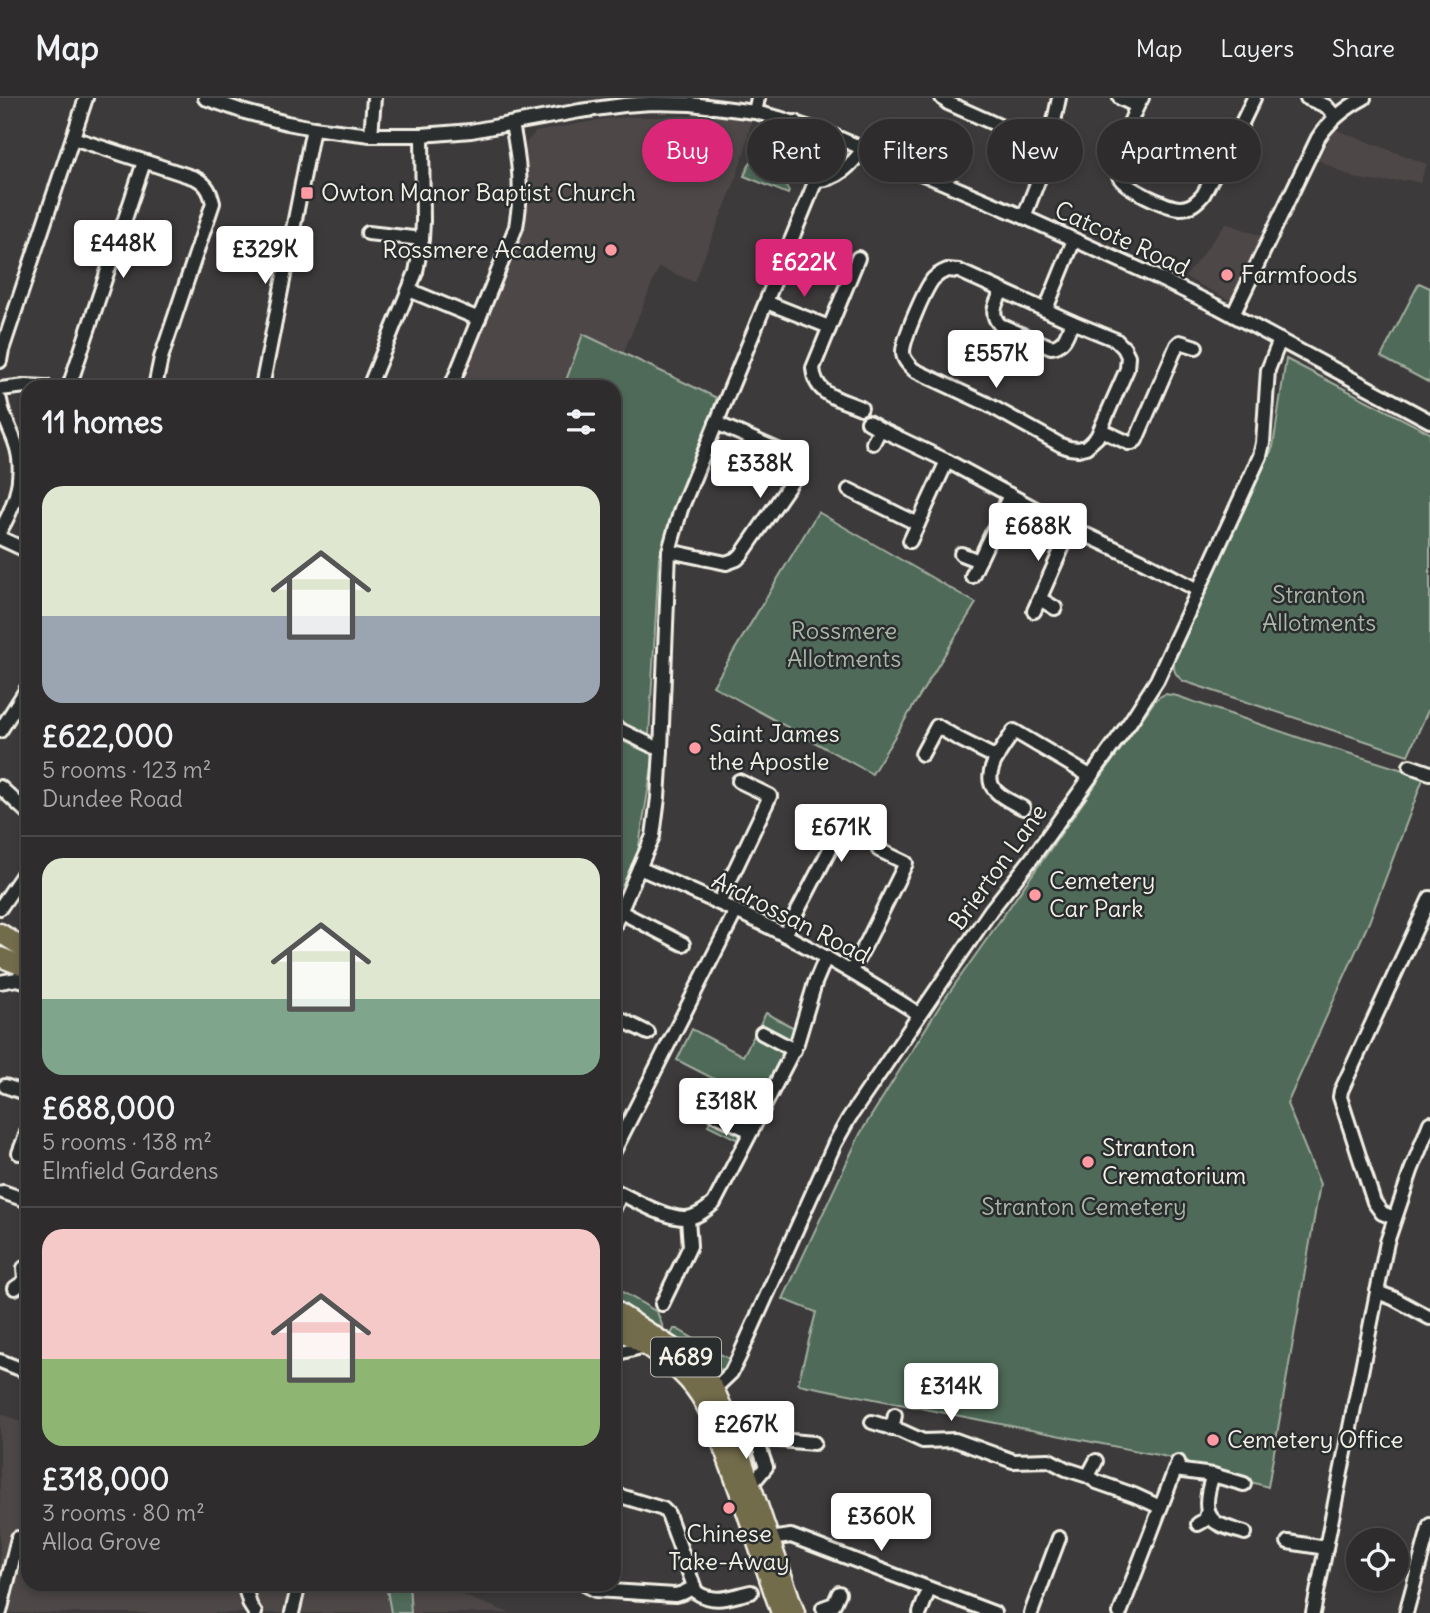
<!DOCTYPE html>
<html lang="en">
<head>
<meta charset="utf-8">
<style>
  :root { --surface:#2e2c2c; --page:#3a3838; --text:#f1f3f6; --muted:#a7a7a9; --line:#494848; --accent:#db2777 }
  body { margin:0; font-family:Delius,sans-serif; background:var(--page); color:var(--text); height:100vh; display:flex; flex-direction:column; font-size:26px; white-space:nowrap }
  * { box-sizing:border-box; margin:0 }
  p { font-size:23px; color:var(--muted) }
  .icon { flex:none; width:38px; height:38px; fill:none; stroke:currentColor; stroke-width:2; stroke-linecap:round; stroke-linejoin:round }
  .map { position:relative; flex:1; overflow:hidden }
  .details { position:absolute; left:21px; top:282px; width:600px; height:1211px; display:flex; flex-direction:column; background:var(--surface); border-radius:21px; box-shadow:0 4px 10px #0003,0 0 0 2px var(--line) }
  .details>* { flex:none }
  .guide { position:absolute; left:642px; top:21px; width:665px; height:63px; display:flex; gap:14px }
  .controls { position:absolute; left:1346px; top:1430px; display:grid; gap:14px }
  .controls a { display:grid; place-items:center; width:63px; height:63px; border-radius:50%; background:var(--surface); box-shadow:0 4px 10px #0003,0 0 0 2px var(--line); font-size:35px }
  .price { position:absolute; translate:-50% -60px; padding:0 16px; border-radius:7px; background:#fff; color:#222; font-size:23px; line-height:46px; filter:drop-shadow(0 2px 4px #0008) }
  .price::after { content:''; position:absolute; left:50%; top:42px; width:21px; height:16px; margin-left:-10px; background:inherit; clip-path:polygon(0 0,100% 0,50% 100%) }
  .price.on { background:var(--accent); color:#fff }
  ul { padding:0; list-style:none }
  li { display:grid; align-content:center; gap:14px; height:371px; padding:0 21px }
  li+li { border-top:2px solid var(--line) }
  li span { display:grid; place-items:center; height:217px; border-radius:21px; color:#555 }
  li>.icon { margin-inline-start:auto }
  span .icon { width:126px; height:126px; fill:#fffc; stroke-width:1 }
  li b { font-size:30px }
  h2 { display:flex; justify-content:space-between; align-items:center; height:84px; padding:0 21px; font-size:30px }
  .chip { padding:0 24px; border-radius:32px; background:var(--surface); box-shadow:0 4px 10px #0003,0 0 0 2px var(--line); font-size:24px; line-height:63px }
  .chip.on { background:var(--accent); color:#fff }
  header { display:flex; align-items:center; gap:42px; box-sizing:border-box; height:98px; padding:0 35px; background:var(--surface); border-bottom:2px solid var(--line) }
  header strong { font-size:33px }
  nav { display:flex; gap:38px; margin-inline-start:auto; font-size:24px }
  .map>svg:first-child { display:block }
  .built { fill:#4d4647 }
  .green { fill:#506b59; stroke:#a2aea0; stroke-width:2 }
  .lines { fill:none; stroke-linecap:round; stroke-linejoin:round }
  .minor-casing { stroke:#f4f1e8; stroke-width:18 }
  .highway-casing { stroke:#f4f1e8; stroke-width:23 }
  .minor { stroke:#2a2d2e; stroke-width:12 }
  .highway { stroke:#726c4b; stroke-width:18 }
  .poi-dot { fill:#ff9aa2; stroke:#2a2d2e; stroke-width:2.5 }
  .labels { text-anchor:middle; stroke-width:5; stroke-linejoin:round; paint-order:stroke }
  .shield { fill:#2a2d2e; stroke:#b7b6b0; stroke-width:2 }
  .shield-label { font-size:23px; font-weight:bold; fill:#f4f1e8 }
  .poi-label { font-size:24px; fill:#f4f1e8; stroke:#2a2d2e; text-anchor:start }
  .street-label { font-size:24px; fill:#f4f1e8; stroke:#2a2d2e }
  .park-label { font-size:24px; fill:#aab5a8; stroke:#2a2d2e }
</style>
</head>
<body>
<header>
<strong>Map</strong>
<nav><a>Map</a><a>Layers</a><a>Share</a></nav>
</header>
<div class="map">
<svg width="1430" height="1515" viewBox="0 0 1430 1515">
  <rect width="100%" height="100%" fill="#3d3a3b"/>
  <filter id="ink" filterUnits="userSpaceOnUse"><feTurbulence type="fractalNoise" baseFrequency=".0143" numOctaves="2"/><feDisplacementMap in="SourceGraphic" scale="14" xChannelSelector="R" yChannelSelector="G"/><feConvolveMatrix kernelMatrix="1 2 1 2 8 2 1 2 1" color-interpolation-filters="sRGB"/></filter>
  <g filter="url(#ink)">
    <g class="built">
      <path d="M628 19H752L745 52 734 86 694 184 659 169 623 256 583 236 565 289H459L521 136 527 109H528L526 45 535 34 604 21Z"/>
      <path d="M1334 31 1427 66 1420 85 1408 82 1377 84 1354 80 1318 62Z"/>
      <path d="M1226 125 1264 139 1237 198 1231 203 1185 179Z"/>
      <path d="M0 1315 28 1326V1486H432L510 1515H0Z"/>
    </g>
    <g class="green">
      <path d="M802 32C813 37 871 52 839 70 833 73 825 75 818 78L795 49 796 39Z"/>
      <path d="M757 56 789 76 790 80 785 86 789 93 788 96 744 78 749 67Z"/>
      <path d="M1419 185 1430 190V285L1381 259Z"/>
      <path d="M583 236 717 300 659 460 649 639 614 622V289L564 288Z"/>
      <path d="M1286 261 1430 335V608L1408 657 1183 583C1174 576 1173 571 1174 561L1273 349Z"/>
      <path d="M818 414 976 505 872 676 713 588Z"/>
      <path d="M1165 596 1177 598 1303 641 1422 678 1423 681 1369 824 1287 1006 1320 1086 1268 1389 1163 1358 798 1286 816 1214 783 1201 860 1036 939 909 1156 601Z"/>
      <path d="M614 639 654 657 636 766 623 796 614 792Z"/>
      <path d="M766 915 802 934 744 1045 708 1027 728 988 677 962 692 931 743 958Z"/>
      <path d="M614 1189 657 1214 666 1237 614 1204Z"/>
      <path d="M674 1231H677L729 1261V1265L724 1271 711 1273 670 1238Z"/>
      <path d="M386 1486H409L411 1515H391Z"/>
    </g>
    <g class="lines">
      <g class="minor-casing">
        <g id="minor">
          <path d="M205 0 245 14 287 25 313 30 371 37H422L471 33 580 13 624 7 652 5 691 6 755 14 779 20 829 36 1024 119 1152 177 1218 209 1430 323"/>
          <path d="M942 0 948 5 1049 50"/>
          <path d="M1120 0 1137 8"/>
          <path d="M1142 0C1133 14 1114 61 1119 78 1122 89 1168 110 1180 110 1190 110 1196 105 1203 97L1241 27 1254 0"/>
          <path d="M1307 0 1326 8 1335 18"/>
          <path d="M755 14 758 0"/>
          <path d="M796 24 791 50 794 56 816 82"/>
          <path d="M371 37 374 0"/>
          <path d="M73 40 195 80C207 86 210 93 213 105L161 260 155 289"/>
          <path d="M816 82C837 83 852 66 863 51"/>
          <path d="M1024 119 1045 65 1059 0"/>
          <path d="M368 135 422 141"/>
          <path d="M858 160 813 270C815 298 840 301 861 310"/>
          <path d="M947 172 959 173 1072 224 1116 242 1124 250 1128 258 1127 271 1097 339 1086 349 1078 351 1069 350 1061 347 987 306 914 272C909 267 903 262 903 254 903 241 925 191 933 181 937 177 942 174 947 172Z"/>
          <path d="M409 192 479 221"/>
          <path d="M1002 193C996 205 989 216 1000 227L1051 249C1065 248 1067 235 1072 224"/>
          <path d="M766 204 829 229"/>
          <path d="M1046 211 1074 142"/>
          <path d="M1233 217 1318 40C1330 22 1345 10 1364 0"/>
          <path d="M0 263 2 252 86 0"/>
          <path d="M69 289 144 64"/>
          <path d="M262 289 313 30"/>
          <path d="M369 289 416 174 422 141 423 123 422 37"/>
          <path d="M451 289 516 129C523 92 519 62 512 26"/>
          <path d="M0 291 26 288 46 289"/>
          <path d="M0 302C2 317 10 330 15 344 26 374 16 406 0 433"/>
          <path d="M868 324 880 331 947 363 1071 430 1142 463 1198 492"/>
          <path d="M1101 332 1129 345H1132L1136 342 1177 247 1180 244 1196 249"/>
          <path d="M873 345 880 331"/>
          <path d="M849 392 918 426 947 363"/>
          <path d="M0 440 28 453"/>
          <path d="M910 443 918 426"/>
          <path d="M669 453 726 465 737 461 742 456 795 379C796 368 794 361 785 355L716 325"/>
          <path d="M961 456 979 463"/>
          <path d="M972 478 1010 397"/>
          <path d="M1040 501 1055 510"/>
          <path d="M1034 513 1071 430"/>
          <path d="M614 629 661 652"/>
          <path d="M0 633 28 589"/>
          <path d="M922 656 937 628 957 640 997 660"/>
          <path d="M1410 668 1430 675"/>
          <path d="M0 689 28 715"/>
          <path d="M1023 710C1014 705 1001 700 995 692 980 676 1005 647 1014 633L1090 678"/>
          <path d="M639 770C688 791 737 812 785 837 831 861 875 888 919 916"/>
          <path d="M719 805 770 698 739 683"/>
          <path d="M0 810 28 769"/>
          <path d="M621 814 683 846"/>
          <path d="M614 828 653 738 658 700 661 652 669 453 681 411 816 82"/>
          <path d="M785 837 840 732 812 717"/>
          <path d="M851 873 868 842 906 765 879 752"/>
          <path d="M0 884 17 881 28 884"/>
          <path d="M614 918 648 935"/>
          <path d="M762 935 794 952"/>
          <path d="M5 988 28 996"/>
          <path d="M714 1016 751 1033"/>
          <path d="M614 1053 736 813"/>
          <path d="M19 1055 28 1032"/>
          <path d="M614 1092C632 1101 667 1121 685 1120 696 1120 706 1112 714 1105L797 945 815 885 826 859"/>
          <path d="M3 1094 28 1103"/>
          <path d="M614 1110 621 1096"/>
          <path d="M1394 1120 1382 1115 1374 1104 1340 999 1341 993 1430 800"/>
          <path d="M15 1190 25 1183 24 1170"/>
          <path d="M1377 1194 1393 1200 1430 1220"/>
          <path d="M662 1206 690 1148 688 1121"/>
          <path d="M614 1256 645 1248"/>
          <path d="M0 1263 28 1274"/>
          <path d="M710 1295 731 1275 739 1259 835 1045 849 1020 991 812 1032 760 1130 624 1157 582 1260 358 1263 345 1268 272 1280 242"/>
          <path d="M872 1324 901 1333 923 1343 955 1342 1013 1363 1049 1362 1066 1371 1088 1378 1097 1384 1134 1397 1160 1409"/>
          <path d="M892 1331 895 1317"/>
          <path d="M734 1338 814 1345"/>
          <path d="M1175 1372 1213 1377 1244 1386"/>
          <path d="M1213 1377C1208 1391 1201 1416 1217 1425 1225 1430 1236 1432 1245 1435"/>
          <path d="M1088 1378 1096 1363"/>
          <path d="M751 1387 766 1369 756 1340"/>
          <path d="M614 1396 663 1411 668 1416 696 1494C715 1507 731 1498 751 1494"/>
          <path d="M1198 1426 1205 1422 1208 1413"/>
          <path d="M1288 1444 1326 1450"/>
          <path d="M765 1446 777 1440 791 1438 994 1515"/>
          <path d="M244 1486 250 1507 255 1515"/>
          <path d="M587 1486 588 1488 595 1492 675 1497 683 1495 694 1489"/>
          <path d="M823 1510 834 1506 839 1495"/>
          <path d="M0 1514 18 1440"/>
          <path d="M292 1515 299 1486"/>
          <path d="M920 1515 929 1491"/>
          <path d="M1031 1515 1059 1440"/>
          <path d="M1120 1515 1178 1364"/>
          <path d="M1313 1515 1387 1144 1411 1073 1430 1025"/>
          <path d="M1406 1515 1430 1427"/>
        </g>
      </g>
      <g class="highway-casing">
        <g id="highway">
          <path d="M0 835 28 853"/>
          <path d="M0 859 28 870"/>
          <path d="M614 1212 685 1258 704 1277 714 1291 731 1329 795 1515"/>
          <path d="M614 1228C640 1244 667 1259 688 1282 710 1306 719 1338 730 1368 748 1416 764 1466 781 1515"/>
        </g>
      </g>
      <use href="#minor" class="minor"/>
      <use href="#highway" class="highway"/>
    </g>
  </g>
  <g class="poi-dot">
    <rect x="300" y="88" width="14" height="14" rx="3.5"/>
    <circle cx="611" cy="152" r="7"/>
    <circle cx="1227" cy="177" r="7"/>
    <circle cx="695" cy="650" r="7"/>
    <circle cx="1035" cy="797" r="7"/>
    <circle cx="1088" cy="1064" r="7"/>
    <circle cx="1213" cy="1342" r="7"/>
    <circle cx="729" cy="1410" r="7"/>
  </g>
  <g class="labels">
    <rect class="shield" x="651" y="1239.5" width="70" height="39" rx="5"/>
    <g class="shield-label">
      <text x="686" y="1267">A689</text>
    </g>
    <g class="poi-label">
      <text x="321" y="103">Owton Manor Baptist Church</text>
      <text x="597" y="160" text-anchor="end">Rossmere Academy</text>
      <text x="1241" y="185">Farmfoods</text>
      <text x="709" y="644">Saint James<tspan x="709" dy="28">the Apostle</tspan></text>
      <text x="1049" y="791">Cemetery<tspan x="1049" dy="28">Car Park</tspan></text>
      <text x="1102" y="1058">Stranton<tspan x="1102" dy="28">Crematorium</tspan></text>
      <text x="1227" y="1350">Cemetery Office</text>
      <text x="729" y="1444" text-anchor="middle">Chinese<tspan x="729" dy="28">Take-Away</tspan></text>
    </g>
    <g class="street-label">
      <text transform="translate(1122 141) rotate(25)" y="8">Catcote Road</text>
      <text transform="translate(998 769) rotate(-54)" y="8">Brierton Lane</text>
      <text transform="translate(791 820) rotate(27)" y="8">Ardrossan Road</text>
    </g>
    <g class="park-label">
      <text x="1319" y="505">Stranton<tspan x="1319" dy="28">Allotments</tspan></text>
      <text x="844" y="541">Rossmere<tspan x="844" dy="28">Allotments</tspan></text>
      <text x="1084" y="1117">Stranton Cemetery</text>
    </g>
  </g>
</svg>
<div class="controls">
<a><svg class="icon" aria-label="locate" viewBox="0 0 24 24"><circle cx="12" cy="12" r="6"/><path d="M12 2v4M12 18v4M2 12h4M18 12h4"/></svg></a>
</div>
<b class="price" style="left:123px;top:182px">£448K</b>
<b class="price" style="left:265px;top:188px">£329K</b>
<b class="price on" style="left:804px;top:201px">£622K</b>
<b class="price" style="left:996px;top:292px">£557K</b>
<b class="price" style="left:760px;top:402px">£338K</b>
<b class="price" style="left:1038px;top:465px">£688K</b>
<b class="price" style="left:841px;top:766px">£671K</b>
<b class="price" style="left:726px;top:1040px">£318K</b>
<b class="price" style="left:951px;top:1325px">£314K</b>
<b class="price" style="left:746px;top:1363px">£267K</b>
<b class="price" style="left:881px;top:1455px">£360K</b>
<div class="guide">
<a class="chip on">Buy</a>
<a class="chip">Rent</a>
<a class="chip">Filters</a>
<a class="chip">New</a>
<a class="chip">Apartment</a>
</div>
<section class="details">
<h2>11 homes<svg class="icon" aria-label="filters" viewBox="0 0 24 24"><path d="M4 7h16M4 17h16"/><circle cx="9" cy="7" r="2"/><circle cx="15" cy="17" r="2"/></svg></h2>
<ul>
<li><span style="background:linear-gradient(#dfe7d0 60%,#9aa5b1 0)"><svg class="icon" aria-label="home" viewBox="0 0 24 24"><path d="M3 11l9-7 9 7M6 9v11h12V9"/></svg></span><div><b>£622,000</b><p>5 rooms · 123 m²</p><p>Dundee Road</p></div></li>
<li><span style="background:linear-gradient(#dfe7d0 65%,#7fa58c 0)"><svg class="icon" aria-label="home" viewBox="0 0 24 24"><path d="M3 11l9-7 9 7M6 9v11h12V9"/></svg></span><div><b>£688,000</b><p>5 rooms · 138 m²</p><p>Elmfield Gardens</p></div></li>
<li><span style="background:linear-gradient(#f6c9c9 60%,#8fb573 0)"><svg class="icon" aria-label="home" viewBox="0 0 24 24"><path d="M3 11l9-7 9 7M6 9v11h12V9"/></svg></span><div><b>£318,000</b><p>3 rooms · 80 m²</p><p>Alloa Grove</p></div></li>
</ul>
</section>
</div>
</body>
</html>
